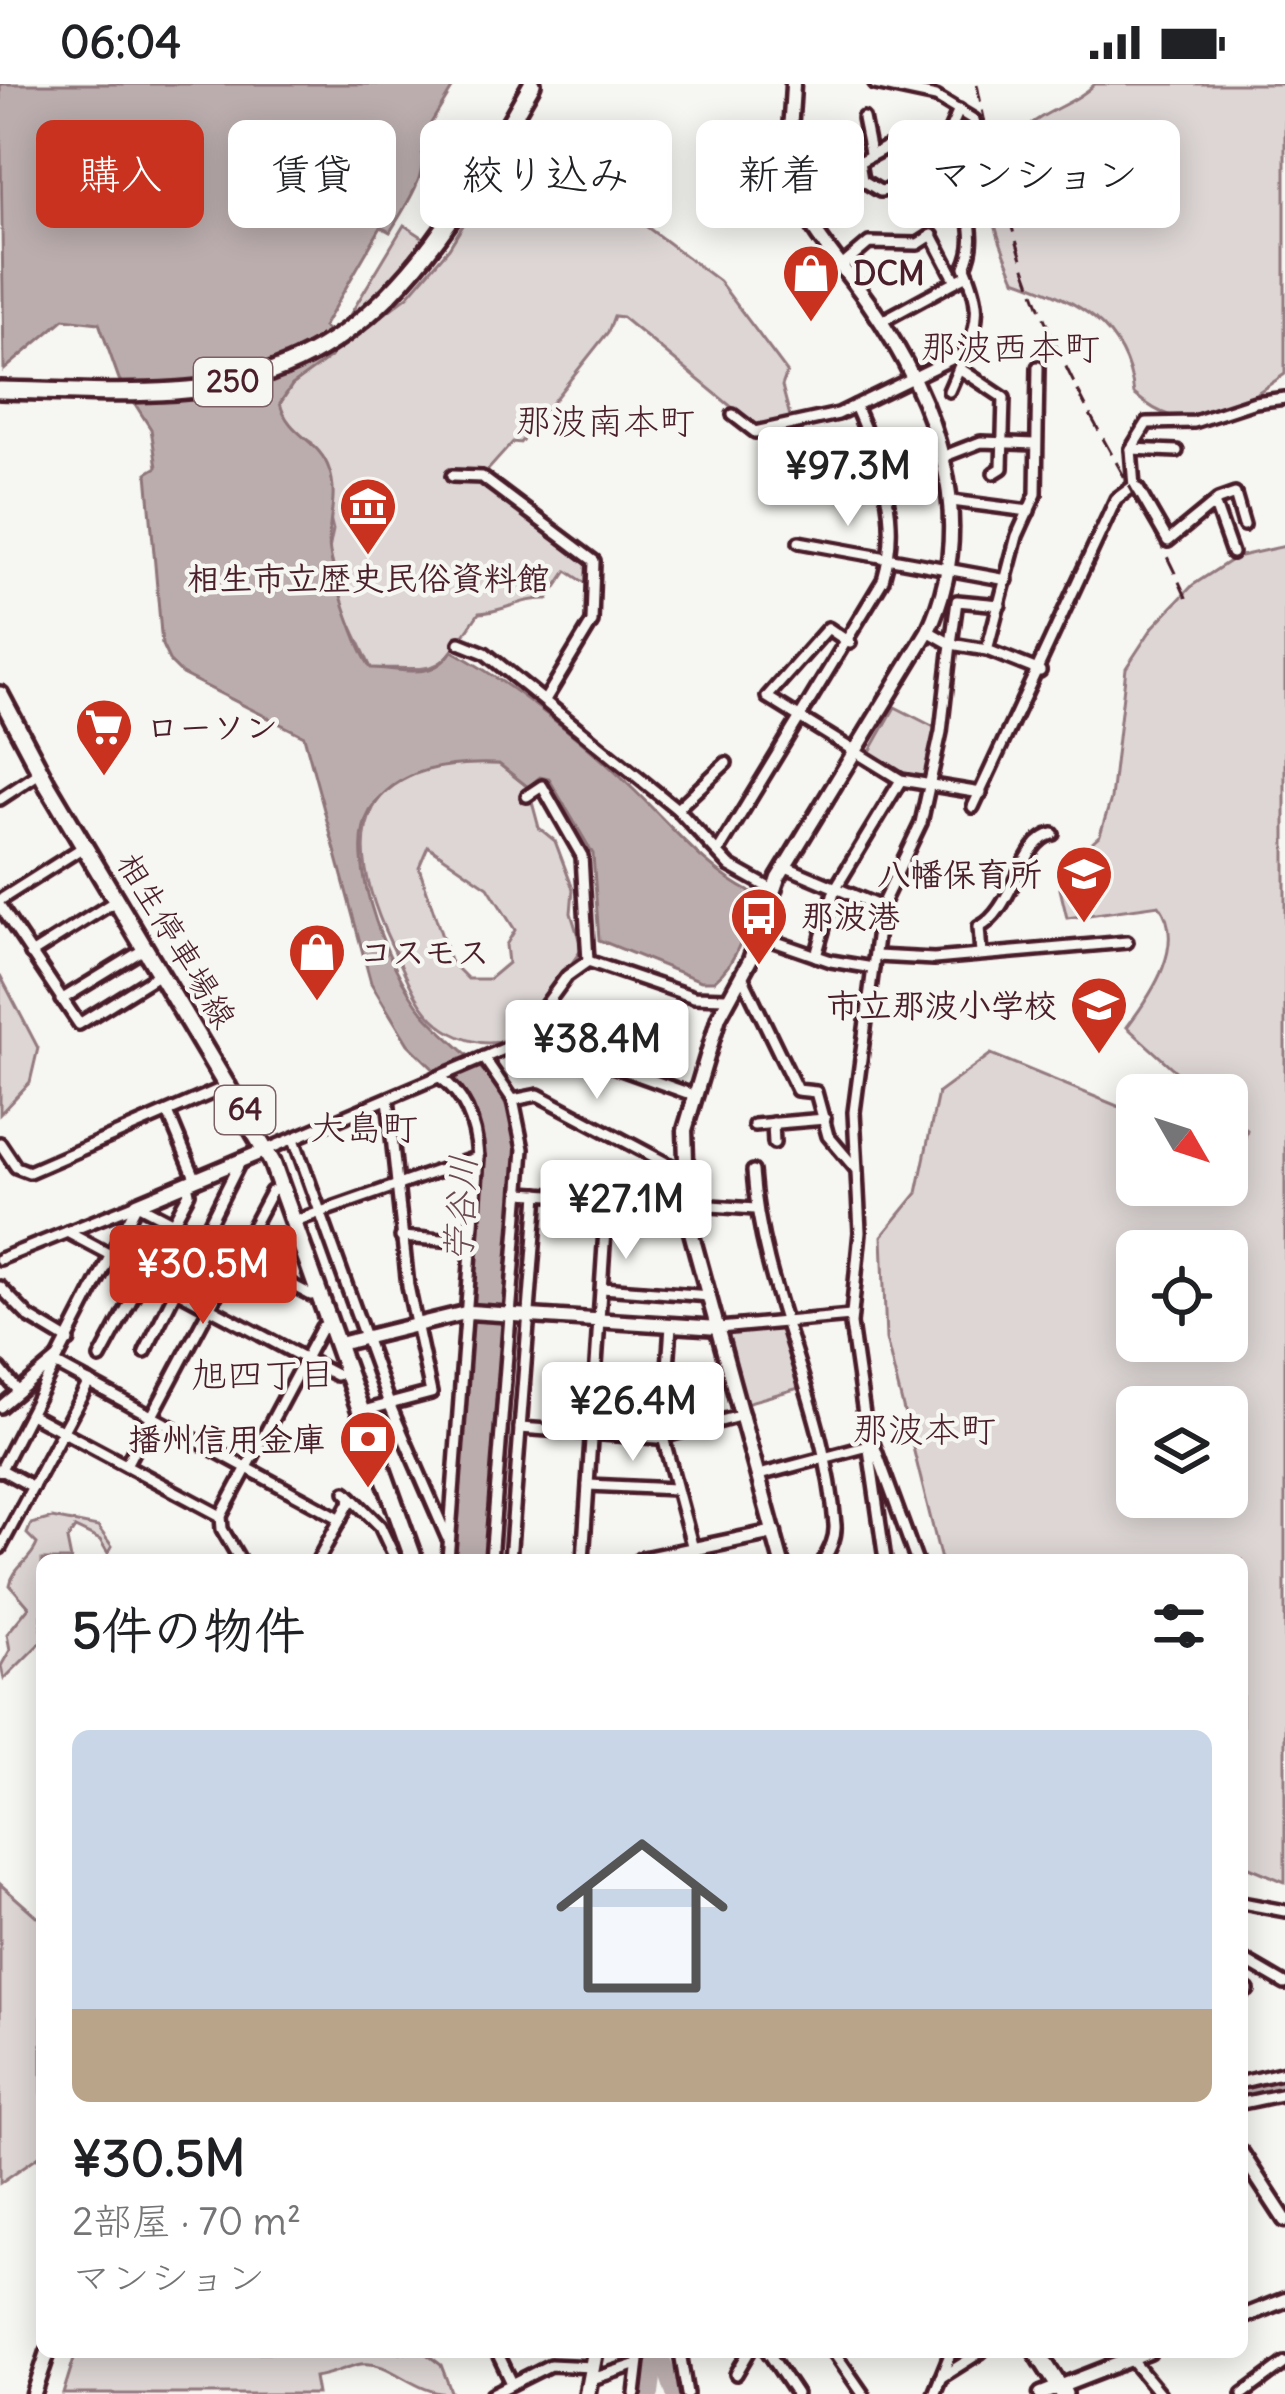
<!DOCTYPE html>
<html lang="ja">
<head>
<meta charset="utf-8">
<style>
  :root { --surface:#fff; --page:#f2f2f2; --text:#202124; --muted:#757577; --accent:#c8321e }
  body { margin:0; font-family:Delius,"Klee One",sans-serif; background:var(--page); color:var(--text); height:100vh; display:flex; flex-direction:column; font-size:45px; white-space:nowrap }
  * { box-sizing:border-box; margin:0 }
  p { font-size:39px; color:var(--muted) }
  .icon { flex:none; width:66px; height:66px; fill:none; stroke:currentColor; stroke-width:2; stroke-linecap:round; stroke-linejoin:round }
  .map { position:relative; flex:1; overflow:hidden }
  .drawer { position:absolute; left:36px; top:1470px; width:1212px; height:804px; display:flex; flex-direction:column; background:var(--surface); border-radius:18px; box-shadow:0 6px 30px #0003 }
  .drawer>* { flex:none }
  .top-card { position:absolute; left:36px; top:36px; width:1215px; height:108px; display:flex; gap:24px }
  .needle { width:78px; rotate:129deg }
  .buttons { position:absolute; left:1116px; top:990px; display:grid; gap:24px }
  .buttons a { display:grid; place-items:center; width:132px; height:132px; border-radius:18px; background:var(--surface); box-shadow:0 6px 30px #0003; font-size:60px }
  .price { position:absolute; translate:-50% -102px; padding:0 27px; border-radius:12px; background:#fff; color:#222; font-size:39px; line-height:78px; filter:drop-shadow(0 3px 6px #0008) }
  .price::after { content:''; position:absolute; left:50%; top:72px; width:36px; height:27px; margin-left:-18px; background:inherit; clip-path:polygon(0 0,100% 0,50% 100%) }
  .price.active { background:var(--accent); color:#fff }
  ul { padding:0; list-style:none }
  li { display:grid; align-content:center; gap:24px; height:636px; padding:0 36px }
  li span { display:grid; place-items:center; height:372px; border-radius:18px; color:#555 }
  li>.icon { margin-inline-start:auto }
  span .icon { width:216px; height:216px; fill:#fffc; stroke-width:1 }
  li b { font-size:51px }
  h2 { display:flex; justify-content:space-between; align-items:center; height:144px; padding:0 36px; font-size:51px }
  .pill { padding:0 42px; border-radius:18px; background:var(--surface); box-shadow:0 6px 30px #0003; font-size:42px; line-height:108px }
  .pill.active { background:var(--accent); color:#fff }
  .status { display:flex; justify-content:space-between; align-items:center; height:84px; padding:0 60px; background:var(--surface); direction:ltr }
  .status svg { height:33px; fill:currentColor }
  .map>svg:first-child { display:block }
  .green { fill:#ddd6d5; stroke:#947a80; stroke-width:3; fill-rule:evenodd }
  .water { fill:#bbadae; stroke:#8e747a; stroke-width:3 }
  .lines { fill:none; stroke-linecap:round; stroke-linejoin:round }
  .river { stroke:#bbadae; stroke-width:16 }
  .minor-casing { stroke:#4a1f2b; stroke-width:18 }
  .tertiary-casing { stroke:#4a1f2b; stroke-width:21 }
  .secondary-casing { stroke:#4a1f2b; stroke-width:22 }
  .primary-casing { stroke:#4a1f2b; stroke-width:24 }
  .trunk-casing { stroke:#4a1f2b; stroke-width:24 }
  .minor { stroke:#f6f6f2; stroke-width:9 }
  .tertiary { stroke:#f6f6f2; stroke-width:12 }
  .secondary { stroke:#f6f6f2; stroke-width:14 }
  .primary { stroke:#f6f6f2; stroke-width:15 }
  .trunk { stroke:#f6f6f2; stroke-width:15 }
  .rail { stroke:#4a1f2b; stroke-width:3; stroke-dasharray:18 9; stroke-linecap:butt }
  .labels { text-anchor:middle; stroke-width:9; stroke-linejoin:round; paint-order:stroke }
  .shield { fill:#f6f6f2; stroke:#7e6067; stroke-width:3 }
  .shield-label { font-size:30px; font-weight:bold; fill:#4a1f2b }
  .poi-label { font-size:33px; font-weight:bold; fill:#4a1f2b; stroke:#f6f6f2; text-anchor:start }
  .street-label { font-size:33px; fill:#4a1f2b; stroke:#f6f6f2 }
  .neighbourhood-label { font-size:36px; fill:#4a1f2b; stroke:#f6f6f2 }
  .water-label { font-size:36px; font-style:italic; fill:#6c4a52; stroke:#f6f6f2 }
</style>
</head>
<body>
<div class="status"><b>06:04</b><svg viewBox="0 0 49 12"><path d="M0 12V9h3v3zM5 12V6h3v6zM10 12V3h3v9zM15 12V0h3v12zM26 1h20v11H26zM47 4h2v5h-2z"/></svg></div>
<div class="map">
<svg width="1285" height="2310" viewBox="0 0 1285 2310">
  <rect width="100%" height="100%" fill="#f6f6f2"/>
  <filter id="ink" filterUnits="userSpaceOnUse"><feTurbulence type="fractalNoise" baseFrequency=".00833" numOctaves="2"/><feDisplacementMap in="SourceGraphic" scale="24" xChannelSelector="R" yChannelSelector="G"/><feConvolveMatrix kernelMatrix="1 2 1 2 8 2 1 2 1" color-interpolation-filters="sRGB"/></filter>
  <g filter="url(#ink)">
    <g class="green">
      <path d="M1095 0H1285V290C1230 328 1191 359 1134 310 1126 241 1077 216 1015 195 992 140 973 97 1023 47 1043 27 1075 20 1095 0Z"/>
      <path d="M514 58 522 74 615 126 619 122 719 197 787 288 782 302 791 336 758 342 745 334 622 233 614 232 608 248 520 359 513 358 487 387V403L590 479 593 504 567 487 548 515C520 514 505 528 479 529 434 594 446 584 371 584L345 528 329 466 333 446 312 359 287 343 280 320 292 301 408 212 449 164Z"/>
      <path d="M404 141 424 154 383 206 347 236Z"/>
      <path d="M1285 462V1798L1242 1780V1476H941L886 1255 882 1152 917 1109 938 1009 991 970 1137 1030V1101H1227V1066L1241 1069 1247 1046 1227 1032V1011H1202L1127 943C1152 910 1187 859 1159 821L1067 834 1060 805 1077 772 1100 751 1111 715 1126 584 1153 543 1193 501 1236 473ZM1137 1167H1227V1257H1137ZM1137 1323H1227V1413H1137Z"/>
      <path d="M895 623 938 645 923 695 897 690 868 671Z"/>
      <path d="M499 680 528 703 539 744 555 757 573 805 571 829 582 865C566 886 528 949 505 956 483 964 455 954 438 939 414 919 405 887 391 860 336 744 363 673 499 680ZM428 762 488 803 515 846 506 861 508 879 489 895H468L450 877 419 783Z"/>
      <path d="M0 891 38 964 30 998 0 1030Z"/>
      <path d="M781 1243 799 1304 746 1319 728 1247Z"/>
      <path d="M52 1434 98 1443 112 1462 108 1469 100 1456 75 1444 67 1456 71 1476H42V1557L4 1595 1 1582 10 1566 7 1550 29 1523 10 1501C13 1483 31 1477 37 1460L27 1450 31 1440Z"/>
      <path d="M0 1800 42 1837V2070L0 2099Z"/>
      <path d="M76 2268H424L441 2281 452 2310C413 2310 391 2276 361 2280 345 2283 332 2291 314 2293L317 2310H63Z"/>
    </g>
    <path class="water" d="M0 0H455L431 39 438 44 422 70C427 93 401 129 390 148L381 143 323 243 330 248 331 273 292 301 280 319C288 352 319 355 329 385 340 414 325 441 330 469 334 495 357 565 371 584 402 584 432 598 452 567 508 597 587 659 632 704 671 741 704 785 752 809 746 841 741 875 714 897H701L599 856 593 770 549 695 540 693 528 703 499 680C451 678 397 683 370 727 341 776 394 901 431 937 476 982 504 992 518 1060L487 1476H456L482 1063 469 1020 408 960 371 899 304 652 182 590 170 578 162 561 147 389 157 383 151 345 119 295 99 239 64 235 4 286Z"/>
    <g class="lines">
      <g class="river">
        <path d="M1242 2010 1285 1999"/>
        <path d="M660 2268 674 2310"/>
        <path d="M651 2310 656 2269"/>
      </g>
      <g class="minor-casing">
        <g id="minor">
          <path d="M863 34 870 69"/>
          <path d="M944 57V64L908 103 880 107 862 96 859 78 885 64 915 63 928 74 947 53 959 26"/>
          <path d="M843 181 869 159 918 160 932 151 956 197 968 191"/>
          <path d="M882 237 956 197"/>
          <path d="M965 270 959 284 1004 314 1002 384 994 389"/>
          <path d="M949 307 959 284"/>
          <path d="M733 331 755 348 838 330 966 268C981 234 979 217 965 183 980 152 964 127 966 95 968 75 979 55 974 36L936 13 875 0"/>
          <path d="M1131 365 1177 367"/>
          <path d="M942 373 981 358 1035 360"/>
          <path d="M452 392 482 393 594 477 592 538 545 616"/>
          <path d="M1134 403 1131 365 1147 339 1194 338 1255 318 1285 314"/>
          <path d="M952 417 1029 427"/>
          <path d="M1210 423 1216 424 1232 469"/>
          <path d="M799 458 1007 496"/>
          <path d="M1000 521 957 517 951 560 987 566 1040 587"/>
          <path d="M460 559 485 569 677 725"/>
          <path d="M850 559 828 544 767 613 901 696 981 709"/>
          <path d="M987 566 1017 452 1036 410 1038 283"/>
          <path d="M726 679 677 725 730 782 773 806"/>
          <path d="M527 712 542 702 582 772 588 877"/>
          <path d="M0 715 41 688"/>
          <path d="M973 723 1116 415 1131 404 1138 405 1168 457 1218 416 1235 410 1244 441"/>
          <path d="M718 768 883 496C902 433 881 380 855 322"/>
          <path d="M784 782 881 823"/>
          <path d="M0 816 85 762"/>
          <path d="M0 822 79 940 161 889"/>
          <path d="M759 852 831 877 873 884"/>
          <path d="M31 870 117 816"/>
          <path d="M981 870 979 843C1012 829 1022 754 1053 750"/>
          <path d="M816 872 835 805 901 696"/>
          <path d="M876 872 934 875 1127 858"/>
          <path d="M742 892 797 1006 816 1008 828 1052 856 1085"/>
          <path d="M61 916 146 864"/>
          <path d="M526 951 693 1011"/>
          <path d="M484 974 513 1016 523 1065 491 1476"/>
          <path d="M440 993C466 1012 476 1041 478 1073L448 1476"/>
          <path d="M513 1016 538 1011 683 1088"/>
          <path d="M169 1031 196 1096"/>
          <path d="M773 1039 774 1059"/>
          <path d="M754 1041 825 1035"/>
          <path d="M294 1055 388 1317 447 1453"/>
          <path d="M0 1059 16 1083 29 1088 230 1001"/>
          <path d="M266 1066 518 959 567 892 588 877 694 913 726 914"/>
          <path d="M753 1087C761 1208 826 1320 835 1441 836 1454 830 1465 824 1476"/>
          <path d="M521 1109 755 1125"/>
          <path d="M295 1137 478 1073"/>
          <path d="M67 1148 336 1291 348 1287"/>
          <path d="M401 1153 471 1158"/>
          <path d="M0 1175 137 1120 311 1211 320 1208"/>
          <path d="M0 1203 29 1233 69 1257"/>
          <path d="M602 1204 710 1212"/>
          <path d="M671 1242 663 1353 696 1476"/>
          <path d="M719 1244 851 1232"/>
          <path d="M145 1268 240 1078"/>
          <path d="M100 1274 189 1109 187 1100"/>
          <path d="M57 1281 341 1435"/>
          <path d="M0 1285 17 1306"/>
          <path d="M0 1323 58 1274"/>
          <path d="M363 1327 431 1309 408 1202 388 1015"/>
          <path d="M30 1330 221 1432"/>
          <path d="M867 1342 916 1476"/>
          <path d="M520 1344 658 1354 743 1331"/>
          <path d="M126 1381 271 1108 282 1103"/>
          <path d="M0 1385 33 1403"/>
          <path d="M0 1387 137 1120"/>
          <path d="M759 1391 865 1363"/>
          <path d="M588 1401 675 1405"/>
          <path d="M346 1408 380 1442 394 1472"/>
          <path d="M0 1464 89 1298"/>
          <path d="M240 1476 222 1445 221 1432 322 1243 331 1240"/>
          <path d="M318 1476 352 1414"/>
          <path d="M510 1476 538 1110"/>
          <path d="M583 1476 607 1116"/>
          <path d="M885 1476 851 1240 860 1148 854 1028 881 823 921 739 941 648 951 560 928 547"/>
          <path d="M1242 1819 1285 1827"/>
          <path d="M1242 1875 1285 1900"/>
          <path d="M1242 1903 1248 1906"/>
          <path d="M1242 1998 1285 1988"/>
          <path d="M1242 2019 1285 2010"/>
          <path d="M497 2268 511 2297"/>
          <path d="M680 2268 687 2310"/>
          <path d="M768 2268 796 2310"/>
          <path d="M834 2268 863 2310"/>
          <path d="M1125 2268 1160 2310"/>
          <path d="M736 2290 749 2268"/>
          <path d="M940 2294 981 2268"/>
          <path d="M589 2296 638 2280"/>
          <path d="M492 2310 550 2281 592 2283"/>
          <path d="M635 2310 640 2268"/>
          <path d="M934 2310 951 2268"/>
          <path d="M1243 2310 1285 2279"/>
        </g>
      </g>
      <g class="tertiary-casing">
        <g id="tertiary">
          <path d="M137 1120 266 1066"/>
          <path d="M339 1260 469 1228 719 1244"/>
          <path d="M641 1476 774 1448"/>
          <path d="M781 1476 688 1137 685 1046 719 933 750 876 778 794 928 547C981 436 935 314 868 218 845 185 811 149 796 111 784 78 792 35 793 0"/>
          <path d="M1242 2070 1285 2136"/>
          <path d="M1242 2233 1285 2216"/>
          <path d="M34 2310 48 2268"/>
          <path d="M1041 2310 1149 2268"/>
        </g>
      </g>
      <g class="secondary-casing">
        <path id="secondary" d="M587 2310 595 2268"/>
      </g>
      <g class="primary-casing">
        <g id="primary">
          <path d="M0 611 48 702 272 1078 414 1476"/>
          <path d="M1037 2268 1064 2310"/>
        </g>
      </g>
      <g class="trunk-casing">
        <path id="trunk" d="M0 306C58 307 117 311 175 307 370 295 446 150 532 0"/>
      </g>
      <use href="#minor" class="minor"/>
      <use href="#tertiary" class="tertiary"/>
      <use href="#secondary" class="secondary"/>
      <use href="#primary" class="primary"/>
      <use href="#trunk" class="trunk"/>
      <path class="rail" d="M977 0C996 99 1024 198 1069 289 1106 366 1155 440 1188 518"/>
    </g>
  </g>
  <defs>
    <g id="shop-pin" transform="scale(3)"><path d="M0 17L-7.5 6A9.5 9.5 0 1 1 7.5 6Z" fill="#c8321e" stroke="#f6f6f2"/><path d="M-5-2.5h2.3a2.7 3.5 0 0 1 5.4 0H5L5.5 6h-11ZM-1.5-2.5h3a1.5 2.3 0 0 0-3 0Z" fill="#fff"/></g>
    <g id="museum-pin" transform="scale(3)"><path d="M0 17L-7.5 6A9.5 9.5 0 1 1 7.5 6Z" fill="#c8321e" stroke="#f6f6f2"/><path d="M0-6L6-3V-2H-6V-3ZM-5-1h2V3h-2ZM-1-1h2V3h-2ZM3-1h2V3H3ZM-6 4H6V6H-6Z" fill="#fff"/></g>
    <g id="supermarket-pin" transform="scale(3)"><path d="M0 17L-7.5 6A9.5 9.5 0 1 1 7.5 6Z" fill="#c8321e" stroke="#f6f6f2"/><path d="M-6-5.5h2.5l.6 2H6L4.5 2H-2.5L-4.4-4H-6ZM-1.5 3.2a1.3 1.3 0 1 0 .1 0ZM3 3.2a1.3 1.3 0 1 0 .1 0Z" fill="#fff"/></g>
    <g id="school-pin" transform="scale(3)"><path d="M0 17L-7.5 6A9.5 9.5 0 1 1 7.5 6Z" fill="#c8321e" stroke="#f6f6f2"/><path d="M0-5L7-2L0 1L-7-2ZM-4 1L0 2.5L4 1V4Q0 6-4 4Z" fill="#fff"/></g>
    <g id="bus-pin" transform="scale(3)"><path d="M0 17L-7.5 6A9.5 9.5 0 1 1 7.5 6Z" fill="#c8321e" stroke="#f6f6f2"/><path d="M-5-6H5V4H4V6H2V4H-2V6H-4V4H-5ZM-3.5-4V0h7V-4ZM-3.5 1.2v1.5H-2V1.2ZM2 1.2v1.5H3.5V1.2Z" fill="#fff"/></g>
    <g id="bank-pin" transform="scale(3)"><path d="M0 17L-7.5 6A9.5 9.5 0 1 1 7.5 6Z" fill="#c8321e" stroke="#f6f6f2"/><path d="M-6-4H6V4H-6ZM0-2.3a2.3 2.3 0 1 0 0 4.6a2.3 2.3 0 1 0 0-4.6Z" fill="#fff"/></g>
  </defs>
  <g fill-rule="evenodd">
    <use href="#shop-pin" x="811" y="189"/>
    <use href="#museum-pin" x="368" y="422"/>
    <use href="#supermarket-pin" x="104" y="643"/>
    <use href="#school-pin" x="1084" y="790"/>
    <use href="#bus-pin" x="759" y="832"/>
    <use href="#shop-pin" x="317" y="868"/>
    <use href="#school-pin" x="1099" y="921"/>
    <use href="#bank-pin" x="368" y="1355"/>
  </g>
  <g class="labels">
    <g class="shield">
      <rect x="194" y="274" width="78" height="48" rx="9"/>
      <rect x="215" y="1002" width="60" height="48" rx="9"/>
    </g>
    <g class="shield-label">
      <text x="233" y="308">250</text>
      <text x="245" y="1036">64</text>
    </g>
    <g class="poi-label">
      <text x="853" y="201">DCM</text>
      <text x="368" y="506" text-anchor="middle">相生市立歴史民俗資料館</text>
      <text x="146" y="655">ローソン</text>
      <text x="1042" y="802" text-anchor="end">八幡保育所</text>
      <text x="801" y="844">那波港</text>
      <text x="359" y="880">コスモス</text>
      <text x="1057" y="933" text-anchor="end">市立那波小学校</text>
      <text x="326" y="1367" text-anchor="end">播州信用金庫</text>
    </g>
    <g class="street-label">
      <text transform="translate(177 856) rotate(59)" y="12">相生停車場線</text>
    </g>
    <g class="neighbourhood-label">
      <text x="1010" y="276">那波西本町</text>
      <text x="605" y="350">那波南本町</text>
      <text x="364" y="1056">大島町</text>
      <text x="263" y="1303">旭四丁目</text>
      <text x="924" y="1358">那波本町</text>
    </g>
    <g class="water-label">
      <text transform="translate(460 1125) rotate(-87)" y="13">苧谷川</text>
    </g>
  </g>
</svg>
<div class="buttons">
<a><svg class="needle" viewBox="-14 -14 28 28"><path d="M0-13l5 13h-10z" fill="#e53935"/><path d="M0 13l5-13h-10z" fill="#757577"/></svg></a>
<a><svg class="icon" aria-label="locate" viewBox="0 0 24 24"><circle cx="12" cy="12" r="6"/><path d="M12 2v4M12 18v4M2 12h4M18 12h4"/></svg></a>
<a><svg class="icon" aria-label="layers" viewBox="0 0 24 24"><path d="M12 4l9 5-9 5-9-5zM3 14l9 5 9-5"/></svg></a>
</div>
<b class="price" style="left:848px;top:445px">¥97.3M</b>
<b class="price" style="left:597px;top:1018px">¥38.4M</b>
<b class="price" style="left:626px;top:1178px">¥27.1M</b>
<b class="price active" style="left:203px;top:1243px">¥30.5M</b>
<b class="price" style="left:633px;top:1380px">¥26.4M</b>
<div class="top-card">
<a class="pill active">購入</a>
<a class="pill">賃貸</a>
<a class="pill">絞り込み</a>
<a class="pill">新着</a>
<a class="pill">マンション</a>
</div>
<section class="drawer">
<h2>5件の物件<svg class="icon" aria-label="filters" viewBox="0 0 24 24"><path d="M4 7h16M4 17h16"/><circle cx="9" cy="7" r="2"/><circle cx="15" cy="17" r="2"/></svg></h2>
<ul>
<li><span style="background:linear-gradient(#c9d6e8 75%,#b9a48a 0)"><svg class="icon" aria-label="home" viewBox="0 0 24 24"><path d="M3 11l9-7 9 7M6 9v11h12V9"/></svg></span><div><b>¥30.5M</b><p>2部屋 · 70 m²</p><p>マンション</p></div></li>
</ul>
</section>
</div>
</body>
</html>
